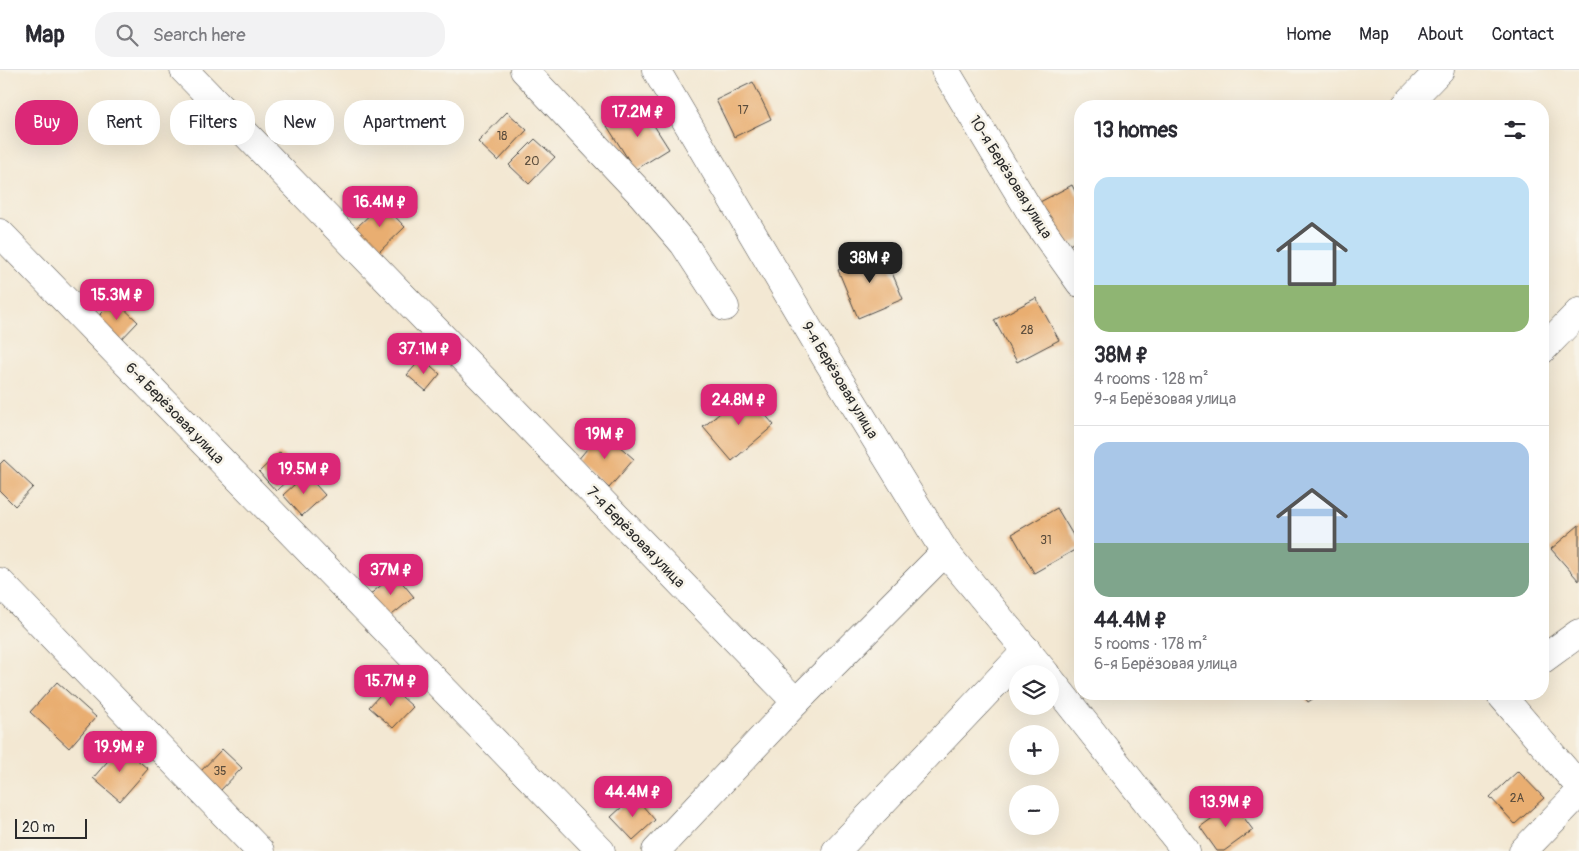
<!DOCTYPE html>
<html lang="en">
<head>
<meta charset="utf-8">
<style>
  :root { --surface:#fff; --page:#f2f2f3; --text:#2b2b33; --muted:#7c7c81; --line:#e1e1e2; --accent:#db2777 }
  body { margin:0; font-family:Pangolin,sans-serif; background:var(--page); color:var(--text); height:100vh; display:flex; flex-direction:column; font-size:19px; white-space:nowrap }
  * { box-sizing:border-box; margin:0 }
  p { font-size:16px; color:var(--muted) }
  .icon { flex:none; width:28px; height:28px; fill:none; stroke:currentColor; stroke-width:2; stroke-linecap:round; stroke-linejoin:round }
  .map { position:relative; flex:1; overflow:hidden }
  .sheet { position:absolute; left:1074px; top:30px; width:475px; height:600px; display:flex; flex-direction:column; background:var(--surface); border-radius:20px; box-shadow:0 5px 20px #0002 }
  .sheet>* { flex:none }
  .guide { position:absolute; left:15px; top:30px; width:475px; height:45px; display:flex; gap:10px }
  .tools { position:absolute; left:1009px; top:595px; display:grid; gap:10px }
  .tools a { display:grid; place-items:center; width:50px; height:50px; border-radius:50%; background:var(--surface); box-shadow:0 5px 20px #0002; font-size:25px }
  .scale { position:absolute; left:15px; bottom:12px; width:72px; box-sizing:border-box; padding-left:5px; border:2px solid #2b2b2b; border-top:0; font-size:14px; line-height:18px; white-space:nowrap; color:#2b2b2b; -webkit-text-stroke:4px #f7f3e8; paint-order:stroke }
  .price { position:absolute; translate:-50% -42px; padding:0 11px; border-radius:10px; background:var(--accent); color:#fff; font-size:16px; line-height:32px; filter:drop-shadow(0 1px 2px #0008) }
  .price::after { content:''; position:absolute; left:50%; top:30px; width:15px; height:11px; margin-left:-8px; background:inherit; clip-path:polygon(0 0,100% 0,50% 100%) }
  .price.active { background:#222; color:#fff }
  ul { padding:0; list-style:none }
  li { display:grid; align-content:center; gap:10px; height:265px; padding:0 20px }
  li+li { border-top:1px solid var(--line) }
  li span { display:grid; place-items:center; height:155px; border-radius:15px; color:#555 }
  li>.icon { margin-inline-start:auto }
  span .icon { width:90px; height:90px; fill:#fffc; stroke-width:1 }
  li b { font-size:21px }
  h2 { display:flex; justify-content:space-between; align-items:center; height:60px; padding:0 20px; font-size:21px }
  .chip { padding:0 18px; border-radius:20px; background:var(--surface); box-shadow:0 5px 20px #0002; font-size:18px; line-height:45px }
  .chip.active { background:var(--accent); color:#fff }
  header { display:flex; align-items:center; gap:30px; box-sizing:border-box; height:70px; padding:0 25px; background:var(--surface); border-bottom:1px solid var(--line) }
  header strong { font-size:24px }
  nav { display:flex; gap:28px; margin-inline-start:auto; font-size:18px }
  .search { width:350px; height:45px; background:var(--page); display:flex; align-items:center; gap:12px; box-sizing:border-box; padding:0 18px; border-radius:20px; color:var(--muted); font-size:19px }
  .map>svg:first-child { display:block }
  .building { fill:#e9ae71 }
  .lines { fill:none; stroke-linecap:round; stroke-linejoin:round }
  .minor-casing { stroke:#494744; stroke-width:29 }
  .minor { stroke:#fff; stroke-width:28 }
  .labels { text-anchor:middle; stroke-width:5; stroke-linejoin:round; paint-order:stroke }
  .number-label { font-size:12px; fill:#5a4c3c }
  .street-label { font-size:15px; fill:#2b2b2b; stroke:#f7f3e8 }
</style>
</head>
<body>
<header>
<strong>Map</strong>
<div class="search"><svg class="icon" aria-label="search" viewBox="0 0 24 24"><circle cx="10" cy="10" r="6"/><path d="M15 15l6 6"/></svg>Search here</div>
<nav><a>Home</a><a>Map</a><a>About</a><a>Contact</a></nav>
</header>
<div class="map">
<svg width="1579" height="781" viewBox="0 0 1579 781">
  <rect width="100%" height="100%" fill="#f7f3e8"/>
  <filter id="ink" filterUnits="userSpaceOnUse"><feTurbulence type="fractalNoise" baseFrequency=".02" numOctaves="2"/><feDisplacementMap in="SourceGraphic" scale="10" xChannelSelector="R" yChannelSelector="G"/><feConvolveMatrix kernelMatrix="1 2 1 2 8 2 1 2 1" color-interpolation-filters="sRGB"/></filter>
  <filter id="wash" filterUnits="userSpaceOnUse"><feTurbulence type="fractalNoise" baseFrequency=".0096" numOctaves="4" result="noise"/><feDisplacementMap in="SourceGraphic" scale="20" xChannelSelector="R" yChannelSelector="G"/><feGaussianBlur stdDeviation="1.12" result="paint"/><feColorMatrix in="noise" values="0 0 0 0 0 0 0 0 0 0 0 0 0 0 0 0 0 1.4 0 .05"/><feComposite in="paint" operator="in"/></filter>
  <g filter="url(#wash)">
    <rect width="100%" height="100%" fill="#f3e8d3"/>
    <g id="blocks">
      <g class="building">
        <path d="M753 12 771 49 734 67 716 30Z"/>
        <path d="M641 35 669 79 635 100 607 56Z"/>
        <path d="M507 42 527 60 498 91 478 72Z"/>
        <path d="M535 69 555 87 529 114 509 95Z"/>
        <path d="M1072 115 1080 131V169L1064 178 1040 132Z"/>
        <path d="M382 133 405 157 377 184 354 160Z"/>
        <path d="M883 181 903 229 858 248 838 200Z"/>
        <path d="M1036 228 1059 270 1017 292 994 250Z"/>
        <path d="M115 230 138 252 118 273 95 250Z"/>
        <path d="M422 288 440 304 426 321 407 305Z"/>
        <path d="M746 322 774 355 732 391 703 357Z"/>
        <path d="M602 361 634 389 609 418 577 391Z"/>
        <path d="M280 382 297 401 276 421 259 402Z"/>
        <path d="M4 390 33 417 15 436 0 421V394Z"/>
        <path d="M306 404 325 425 302 446 283 425Z"/>
        <path d="M1057 438 1080 477 1034 503 1012 464Z"/>
        <path d="M1579 455V511L1551 479Z"/>
        <path d="M395 504 414 527 387 549 368 526Z"/>
        <path d="M57 612 96 647 69 678 30 642Z"/>
        <path d="M389 615 413 637 393 658 369 637Z"/>
        <path d="M1302 624H1320L1308 632Z"/>
        <path d="M121 676 148 699 120 731 93 708Z"/>
        <path d="M222 679 242 698 218 723 198 704Z"/>
        <path d="M1518 701 1544 728 1515 754 1490 727Z"/>
        <path d="M634 726 655 750 633 770 611 747Z"/>
        <path d="M1233 733 1253 760 1224 781H1217L1200 757Z"/>
      </g>
    </g>
  </g>
  <g filter="url(#ink)">
    <use href="#blocks" fill-opacity="0" stroke="#494744" stroke-width="1"/>
    <g class="lines">
      <g class="minor-casing">
        <g id="minor">
          <path d="M184 0 796 632"/>
          <path d="M524 0 642 125 684 174 725 237"/>
          <path d="M656 0 827 290 945 482 1046 604"/>
          <path d="M945 0 1034 148 1080 213"/>
          <path d="M1405 36 1440 0"/>
          <path d="M0 163 601 781"/>
          <path d="M1542 280 1579 242"/>
          <path d="M0 512 260 781"/>
          <path d="M1542 590 1579 563"/>
          <path d="M1050 609 1186 781"/>
          <path d="M1500 624 1579 716"/>
          <path d="M656 781 796 632 945 482"/>
          <path d="M836 781 1027 580"/>
          <path d="M1523 781 1579 723"/>
        </g>
      </g>
      <use href="#minor" class="minor"/>
    </g>
  </g>
  <g class="labels">
    <g class="number-label">
      <text x="743" y="44">17</text>
      <text x="502" y="70">18</text>
      <text x="532" y="95">20</text>
      <text x="1027" y="264">28</text>
      <text x="1046" y="474">31</text>
      <text x="220" y="705">35</text>
      <text x="1517" y="732">2А</text>
    </g>
    <g class="street-label">
      <text transform="translate(1011 107) rotate(58)" y="5">10-я Берёзовая улица</text>
      <text transform="translate(840 310) rotate(59)" y="5">9-я Берёзовая улица</text>
      <text transform="translate(175 343) rotate(46)" y="5">6-я Берёзовая улица</text>
      <text transform="translate(636 467) rotate(46)" y="5">7-я Берёзовая улица</text>
    </g>
  </g>
</svg>
<div class="tools">
<a><svg class="icon" aria-label="layers" viewBox="0 0 24 24"><path d="M12 4l9 5-9 5-9-5zM3 14l9 5 9-5"/></svg></a>
<a>+</a>
<a>−</a>
</div>
<div class="scale">20 m</div>
<b class="price" style="left:638px;top:68px">17.2M ₽</b>
<b class="price" style="left:380px;top:158px">16.4M ₽</b>
<b class="price active" style="left:870px;top:214px">38M ₽</b>
<b class="price" style="left:117px;top:251px">15.3M ₽</b>
<b class="price" style="left:424px;top:305px">37.1M ₽</b>
<b class="price" style="left:739px;top:356px">24.8M ₽</b>
<b class="price" style="left:605px;top:390px">19M ₽</b>
<b class="price" style="left:304px;top:425px">19.5M ₽</b>
<b class="price" style="left:391px;top:526px">37M ₽</b>
<b class="price" style="left:391px;top:637px">15.7M ₽</b>
<b class="price" style="left:120px;top:703px">19.9M ₽</b>
<b class="price" style="left:633px;top:748px">44.4M ₽</b>
<b class="price" style="left:1226px;top:758px">13.9M ₽</b>
<div class="guide">
<a class="chip active">Buy</a>
<a class="chip">Rent</a>
<a class="chip">Filters</a>
<a class="chip">New</a>
<a class="chip">Apartment</a>
</div>
<section class="sheet">
<h2>13 homes<svg class="icon" aria-label="filters" viewBox="0 0 24 24"><path d="M4 7h16M4 17h16"/><circle cx="9" cy="7" r="2"/><circle cx="15" cy="17" r="2"/></svg></h2>
<ul>
<li><span style="background:linear-gradient(#bfe0f5 70%,#8fb573 0)"><svg class="icon" aria-label="home" viewBox="0 0 24 24"><path d="M3 11l9-7 9 7M6 9v11h12V9"/></svg></span><div><b>38M ₽</b><p>4 rooms · 128 m²</p><p>9-я Берёзовая улица</p></div></li>
<li><span style="background:linear-gradient(#a9c7e8 65%,#7fa58c 0)"><svg class="icon" aria-label="home" viewBox="0 0 24 24"><path d="M3 11l9-7 9 7M6 9v11h12V9"/></svg></span><div><b>44.4M ₽</b><p>5 rooms · 178 m²</p><p>6-я Берёзовая улица</p></div></li>
</ul>
</section>
</div>
</body>
</html>
